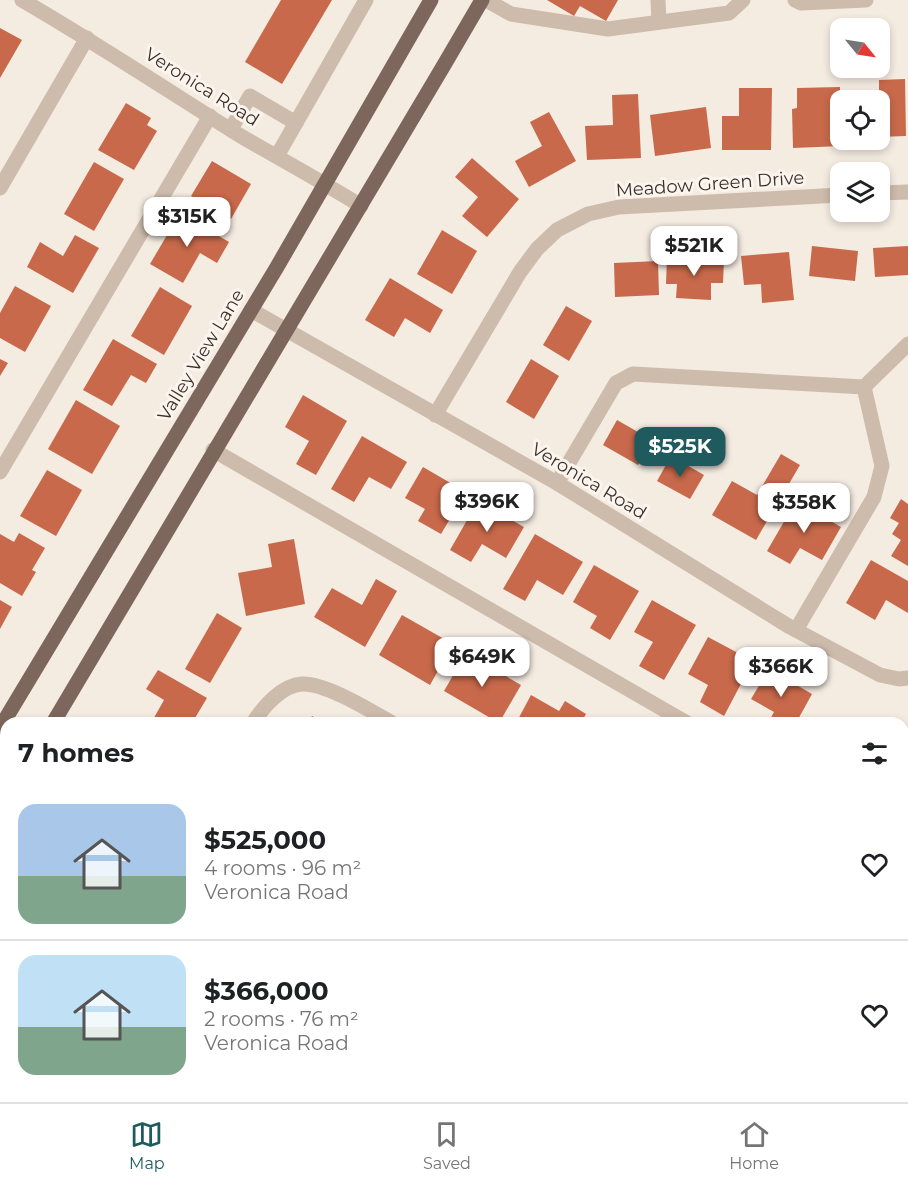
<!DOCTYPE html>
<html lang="en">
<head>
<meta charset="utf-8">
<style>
  :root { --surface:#fff; --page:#f2f2f2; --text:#202124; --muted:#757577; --line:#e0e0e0; --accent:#1f5a5e }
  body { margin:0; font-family:Montserrat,sans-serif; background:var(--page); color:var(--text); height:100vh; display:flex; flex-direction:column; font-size:22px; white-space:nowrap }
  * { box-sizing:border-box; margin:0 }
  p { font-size:20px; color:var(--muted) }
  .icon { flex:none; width:33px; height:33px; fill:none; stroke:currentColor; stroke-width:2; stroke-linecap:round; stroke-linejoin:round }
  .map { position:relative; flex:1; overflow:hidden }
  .panel { position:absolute; left:0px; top:717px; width:909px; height:386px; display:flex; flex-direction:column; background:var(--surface); border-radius:18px 18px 0 0; box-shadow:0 3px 9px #0003 }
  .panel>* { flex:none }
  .needle { width:39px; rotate:120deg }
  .tools { position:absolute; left:830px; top:18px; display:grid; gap:12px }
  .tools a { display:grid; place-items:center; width:60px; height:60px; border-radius:12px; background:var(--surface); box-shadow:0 3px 9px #0003; font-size:30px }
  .price { position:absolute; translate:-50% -51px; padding:0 14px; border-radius:12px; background:#fff; color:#222; font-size:20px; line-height:39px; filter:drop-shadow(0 2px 3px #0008) }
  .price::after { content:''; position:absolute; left:50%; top:36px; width:18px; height:14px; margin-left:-9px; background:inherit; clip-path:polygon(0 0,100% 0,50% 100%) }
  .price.selected { background:var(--accent); color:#fff }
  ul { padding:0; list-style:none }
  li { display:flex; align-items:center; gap:18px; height:150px; padding:0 18px }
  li+li { border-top:2px solid var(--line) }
  li span { display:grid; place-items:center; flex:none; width:168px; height:120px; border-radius:18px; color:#555 }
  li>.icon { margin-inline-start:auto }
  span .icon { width:72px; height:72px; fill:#fffc; stroke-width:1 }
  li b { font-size:26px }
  h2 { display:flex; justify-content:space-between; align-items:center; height:72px; padding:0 18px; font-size:26px }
  .menu { display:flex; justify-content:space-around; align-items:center; height:84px; border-top:2px solid var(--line); background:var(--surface); font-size:16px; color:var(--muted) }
  .menu a { display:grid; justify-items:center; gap:3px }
  .menu .selected { color:var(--accent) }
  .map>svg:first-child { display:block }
  .building { fill:#c8694b }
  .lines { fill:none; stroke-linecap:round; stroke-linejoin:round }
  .minor { stroke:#cdbbac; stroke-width:15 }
  .major { stroke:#7d675c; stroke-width:15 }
  .labels { text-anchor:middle; stroke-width:6; stroke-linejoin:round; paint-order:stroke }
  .street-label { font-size:18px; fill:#3b302b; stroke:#fbf5ee }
</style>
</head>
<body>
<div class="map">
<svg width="908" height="1102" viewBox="0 0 908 1102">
  <rect width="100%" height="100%" fill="#f4ebe1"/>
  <g class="building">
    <path d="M281 0H332L282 84 245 62Z"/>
    <path d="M547 0H618L606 21 580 6 574 16Z"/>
    <path d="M0 28 22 40 0 78Z"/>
    <path d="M905 79 906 136 879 137V80Z"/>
    <path d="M840 87V140H842V146L793 148 792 109 797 108V88Z"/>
    <path d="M739 88H772L771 150H722V116H739Z"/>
    <path d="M638 94 641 158 587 160 585 126 613 125 612 95Z"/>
    <path d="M126 103 151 118 147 125 157 131 134 170 98 150Z"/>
    <path d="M706 107 711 148 655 156 650 115Z"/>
    <path d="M549 112 576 161 529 187 515 161 542 146 530 122Z"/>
    <path d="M472 158 519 199 487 237 462 216 478 197 455 177Z"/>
    <path d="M212 161 251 184 231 219 191 196Z"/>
    <path d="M94 162 124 179 94 231 64 214Z"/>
    <path d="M180 213 229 242 217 263 200 253 183 283 150 264Z"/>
    <path d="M442 230 477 251 452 294 417 274Z"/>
    <path d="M75 235 99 248 73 293 27 267 40 242 63 256Z"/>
    <path d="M812 246 858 251 855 281 809 276Z"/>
    <path d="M908 246V275L875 277 873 248Z"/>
    <path d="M789 252 794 300 762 303 761 284 744 285 741 256Z"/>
    <path d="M667 257 724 260 723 283H711V300L676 298 677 284H666Z"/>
    <path d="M658 261 659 295 615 297 614 263Z"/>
    <path d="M390 278 443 310 430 333 405 318 394 337 365 320Z"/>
    <path d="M15 286 51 306 25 352 0 338V313Z"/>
    <path d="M160 287 192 306 164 355 131 336Z"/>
    <path d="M566 306 592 321 569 361 543 345Z"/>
    <path d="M113 339 157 364 146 383 131 375 112 406 83 390Z"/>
    <path d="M0 359 8 363 0 376Z"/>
    <path d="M531 359 559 376 534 419 506 402Z"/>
    <path d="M303 395 347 421 316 475 296 464 309 441 285 427Z"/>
    <path d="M76 400 120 426 92 474 48 449Z"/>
    <path d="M617 420 652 440 638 465 603 445Z"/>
    <path d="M362 436 407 462 391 489 369 477 354 502 331 489Z"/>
    <path d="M781 454 800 465 756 540 712 515 732 481 757 495Z"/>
    <path d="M671 456 704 475 690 499 657 481Z"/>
    <path d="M423 467 466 492 441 534 418 521 425 509 405 498Z"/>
    <path d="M47 470 82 490 56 536 20 516Z"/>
    <path d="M901 499 908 504V566L891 556 901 540 892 534 899 523 890 518Z"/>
    <path d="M478 501 524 527 506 558 482 544 471 562 450 550Z"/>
    <path d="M796 501 841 527 822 560 800 548 790 564 767 551Z"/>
    <path d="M19 533 45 548 32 570 36 572 22 596 0 583V534L14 542Z"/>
    <path d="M535 534 583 562 563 595 537 580 525 601 503 589Z"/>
    <path d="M294 539 305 604 246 616 238 573 272 567 268 544Z"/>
    <path d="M871 560 908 581V613L886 600 875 620 846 603Z"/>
    <path d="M594 565 639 591 610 640 590 628 597 616 573 602Z"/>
    <path d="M376 579 397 591 365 647 314 617 332 588 362 605Z"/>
    <path d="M0 600 12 607 0 629Z"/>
    <path d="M652 600 696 625 664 680 639 666 653 642 634 632Z"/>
    <path d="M217 613 242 628 210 683 185 669Z"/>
    <path d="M402 615 453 644 430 685 379 655Z"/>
    <path d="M708 637 753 661 724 716 700 702 708 685 688 674Z"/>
    <path d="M466 653 521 685 499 723 444 691Z"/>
    <path d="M769 669 812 694 796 723H768L774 712 751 699Z"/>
    <path d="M158 670 207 698 192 723H151L164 700 146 689Z"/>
    <path d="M531 695 559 711 565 701 586 714 581 723H516Z"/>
    <path d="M312 716 325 723H308Z"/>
    <path d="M827 717 834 723H821Z"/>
    <path d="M903 772 908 775V808L903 805Z"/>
    <path d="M903 896 908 899V911L903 920Z"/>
    <path d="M908 947V962L903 959Z"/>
    <path d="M6 965V992L0 988V975Z"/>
    <path d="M0 1006 6 1010V1030L0 1041Z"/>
    <path d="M108 1096H125L122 1102H118Z"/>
    <path d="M256 1096H303L300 1102H265Z"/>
    <path d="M428 1096H462L459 1102H425Z"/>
    <path d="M577 1096H633L629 1102H574Z"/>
    <path d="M748 1096H797L794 1102H745Z"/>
  </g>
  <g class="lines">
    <g class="minor">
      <path d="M22 0C96 43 167 90 239 135 280 159 321 181 361 206"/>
      <path d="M486 0 511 14 608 29 729 13 743 0"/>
      <path d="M658 0 659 22"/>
      <path d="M795 0 801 3 866 0"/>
      <path d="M231 129 250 96 296 123"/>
      <path d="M277 156 366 0"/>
      <path d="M0 188 87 38"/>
      <path d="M879 193 908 192"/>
      <path d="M251 310 557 483 790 627 880 675 899 679 908 678"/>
      <path d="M864 387 908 344"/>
      <path d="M435 415 520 272 537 249 557 230 588 214 619 207 840 195"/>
      <path d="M213 450 687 723"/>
      <path d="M0 472 210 116"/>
      <path d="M557 483 616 383 633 374 864 387 882 466 874 497 796 630"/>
      <path d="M253 723C263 707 282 685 302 684 326 683 371 711 392 723"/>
      <path d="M0 769 6 773"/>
      <path d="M903 850 908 853"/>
      <path d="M903 1016 908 1019"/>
      <path d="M24 1102 28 1096"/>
      <path d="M191 1102 194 1096"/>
      <path d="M357 1102 360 1096"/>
      <path d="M525 1102 528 1096"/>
      <path d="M687 1102 690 1096"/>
      <path d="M852 1102 855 1096"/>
    </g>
    <g class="major">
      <path d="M53 723C195 481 341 242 482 0"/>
      <path d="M0 728 277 267 431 0"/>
      <path d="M0 814 6 804"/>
    </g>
  </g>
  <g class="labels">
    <g class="street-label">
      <text transform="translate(202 87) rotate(32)" y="6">Veronica Road</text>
      <text transform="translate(710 184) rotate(-4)" y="6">Meadow Green Drive</text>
      <text transform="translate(201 355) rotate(-59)" y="6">Valley View Lane</text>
      <text transform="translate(589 481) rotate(31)" y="6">Veronica Road</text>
    </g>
  </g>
</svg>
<div class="tools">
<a><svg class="needle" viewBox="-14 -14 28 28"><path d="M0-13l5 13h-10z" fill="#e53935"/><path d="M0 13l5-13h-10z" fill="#757577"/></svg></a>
<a><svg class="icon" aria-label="locate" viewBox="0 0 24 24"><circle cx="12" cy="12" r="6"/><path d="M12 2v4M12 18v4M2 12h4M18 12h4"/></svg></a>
<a><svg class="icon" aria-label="layers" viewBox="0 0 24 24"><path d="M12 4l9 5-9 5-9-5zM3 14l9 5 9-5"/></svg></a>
</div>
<b class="price" style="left:187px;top:248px">$315K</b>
<b class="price" style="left:694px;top:277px">$521K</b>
<b class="price selected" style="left:680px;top:478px">$525K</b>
<b class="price" style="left:487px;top:533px">$396K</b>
<b class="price" style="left:804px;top:534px">$358K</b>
<b class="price" style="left:482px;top:688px">$649K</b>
<b class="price" style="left:781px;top:698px">$366K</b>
<section class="panel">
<h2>7 homes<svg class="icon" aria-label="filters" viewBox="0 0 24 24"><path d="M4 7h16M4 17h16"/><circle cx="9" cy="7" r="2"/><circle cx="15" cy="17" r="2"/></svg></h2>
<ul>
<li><span style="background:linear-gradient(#a9c7e8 60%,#7fa58c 0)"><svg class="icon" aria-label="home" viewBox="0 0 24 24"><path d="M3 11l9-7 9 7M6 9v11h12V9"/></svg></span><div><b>$525,000</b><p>4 rooms · 96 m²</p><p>Veronica Road</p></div><svg class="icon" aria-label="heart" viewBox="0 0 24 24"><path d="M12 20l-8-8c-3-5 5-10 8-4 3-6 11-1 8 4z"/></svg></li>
<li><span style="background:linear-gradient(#bfe0f5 60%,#7fa58c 0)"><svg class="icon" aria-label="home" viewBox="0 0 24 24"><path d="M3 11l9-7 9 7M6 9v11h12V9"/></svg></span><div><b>$366,000</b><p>2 rooms · 76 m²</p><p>Veronica Road</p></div><svg class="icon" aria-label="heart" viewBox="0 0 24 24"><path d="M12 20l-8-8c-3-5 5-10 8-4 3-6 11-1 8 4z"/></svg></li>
</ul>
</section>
</div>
<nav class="menu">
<a class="selected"><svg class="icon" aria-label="map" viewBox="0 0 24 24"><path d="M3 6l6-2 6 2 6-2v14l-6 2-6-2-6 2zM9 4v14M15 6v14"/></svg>Map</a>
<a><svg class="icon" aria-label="saved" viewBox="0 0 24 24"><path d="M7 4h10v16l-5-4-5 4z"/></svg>Saved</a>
<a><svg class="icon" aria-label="home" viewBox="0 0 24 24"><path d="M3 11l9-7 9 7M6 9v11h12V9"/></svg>Home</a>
</nav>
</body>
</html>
